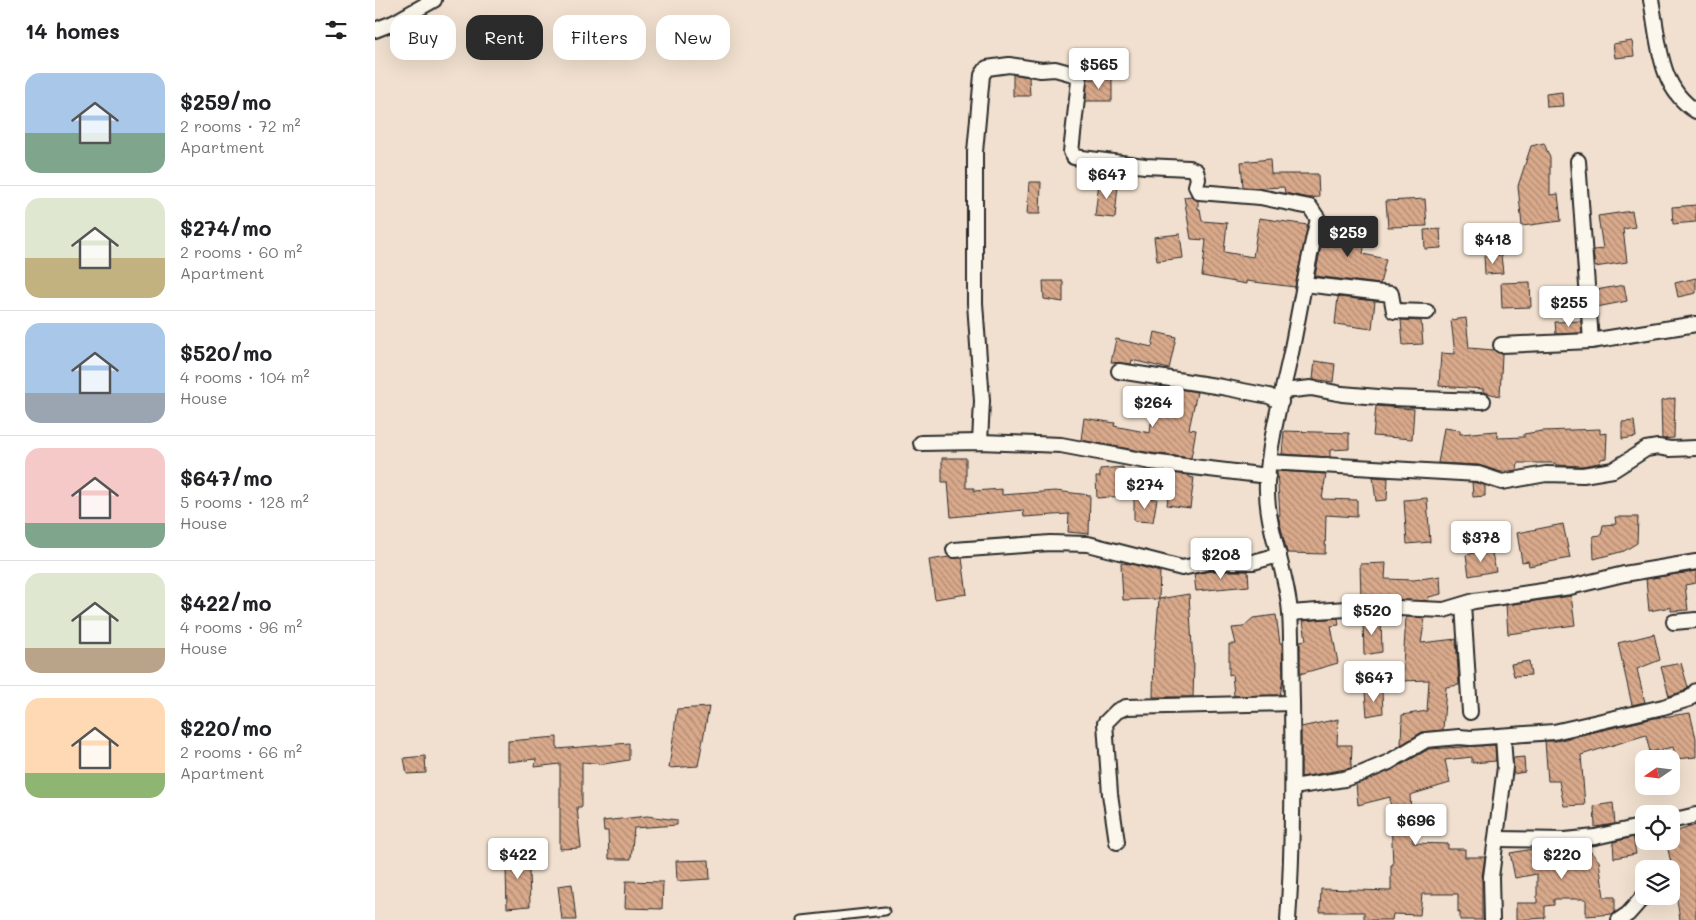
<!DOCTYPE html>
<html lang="en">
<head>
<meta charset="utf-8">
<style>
  :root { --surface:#fff; --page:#f6f6f6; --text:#202124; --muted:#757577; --line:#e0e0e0; --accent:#2b2b2b }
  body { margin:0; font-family:Mali,sans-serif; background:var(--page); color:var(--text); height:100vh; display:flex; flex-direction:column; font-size:19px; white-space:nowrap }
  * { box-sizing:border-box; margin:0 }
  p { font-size:16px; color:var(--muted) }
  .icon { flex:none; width:28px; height:28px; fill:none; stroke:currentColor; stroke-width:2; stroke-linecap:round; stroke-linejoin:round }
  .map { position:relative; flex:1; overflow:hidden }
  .details { display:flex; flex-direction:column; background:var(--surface); width:375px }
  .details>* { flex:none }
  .banner { position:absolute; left:15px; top:15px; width:475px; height:45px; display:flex; gap:10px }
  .needle { width:32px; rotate:256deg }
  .fabs { position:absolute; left:1260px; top:750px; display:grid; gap:10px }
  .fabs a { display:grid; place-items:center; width:45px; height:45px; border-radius:10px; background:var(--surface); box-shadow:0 5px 20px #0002; font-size:25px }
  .price { position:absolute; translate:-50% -42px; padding:0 11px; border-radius:5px; background:#fff; color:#222; font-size:16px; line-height:32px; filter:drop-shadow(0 1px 2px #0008) }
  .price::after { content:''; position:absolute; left:50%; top:30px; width:15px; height:11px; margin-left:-8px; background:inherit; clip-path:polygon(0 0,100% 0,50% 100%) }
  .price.selected { background:var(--accent); color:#fff }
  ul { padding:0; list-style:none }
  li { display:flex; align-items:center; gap:15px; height:125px; padding:0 25px }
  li+li { border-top:1px solid var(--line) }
  li span { display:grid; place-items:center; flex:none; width:140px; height:100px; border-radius:15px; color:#555 }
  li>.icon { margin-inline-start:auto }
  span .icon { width:60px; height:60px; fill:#fffc; stroke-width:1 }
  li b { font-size:21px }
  h2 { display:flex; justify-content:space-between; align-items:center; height:60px; padding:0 25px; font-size:21px }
  .chip { padding:0 18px; border-radius:15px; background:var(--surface); box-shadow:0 5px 20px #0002; font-size:18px; line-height:45px }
  .chip.selected { background:var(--accent); color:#fff }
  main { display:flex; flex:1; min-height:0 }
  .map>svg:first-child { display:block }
  .building { fill:url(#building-back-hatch); stroke:#2b2b2b }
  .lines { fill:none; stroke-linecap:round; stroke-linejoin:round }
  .service-casing { stroke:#2b2b2b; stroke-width:11 }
  .minor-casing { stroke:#2b2b2b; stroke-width:18 }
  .service { stroke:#fbf7ec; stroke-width:7 }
  .minor { stroke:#fbf7ec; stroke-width:14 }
</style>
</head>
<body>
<main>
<section class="details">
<h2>14 homes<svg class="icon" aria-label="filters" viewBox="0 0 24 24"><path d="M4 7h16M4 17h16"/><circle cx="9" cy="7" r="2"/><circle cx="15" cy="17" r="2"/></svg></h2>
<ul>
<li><span style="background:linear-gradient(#a9c7e8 60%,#7fa58c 0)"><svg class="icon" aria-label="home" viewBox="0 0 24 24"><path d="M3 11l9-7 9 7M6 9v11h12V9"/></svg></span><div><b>$259/mo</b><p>2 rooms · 72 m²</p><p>Apartment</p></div></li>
<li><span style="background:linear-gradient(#dfe7d0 60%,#c2b280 0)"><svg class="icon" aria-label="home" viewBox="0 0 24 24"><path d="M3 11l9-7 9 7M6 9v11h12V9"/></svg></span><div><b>$274/mo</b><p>2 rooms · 60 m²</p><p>Apartment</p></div></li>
<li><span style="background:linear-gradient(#a9c7e8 70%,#9aa5b1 0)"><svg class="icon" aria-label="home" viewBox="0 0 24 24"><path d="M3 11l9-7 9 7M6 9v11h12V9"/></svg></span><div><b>$520/mo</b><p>4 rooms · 104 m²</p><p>House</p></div></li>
<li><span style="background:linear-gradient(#f6c9c9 75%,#7fa58c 0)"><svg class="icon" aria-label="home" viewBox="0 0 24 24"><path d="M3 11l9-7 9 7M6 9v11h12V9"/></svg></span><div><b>$647/mo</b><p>5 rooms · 128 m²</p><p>House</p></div></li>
<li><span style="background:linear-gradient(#dfe7d0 75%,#b9a48a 0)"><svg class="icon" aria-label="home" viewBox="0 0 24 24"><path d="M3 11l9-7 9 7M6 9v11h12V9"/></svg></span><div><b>$422/mo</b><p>4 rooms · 96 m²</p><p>House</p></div></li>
<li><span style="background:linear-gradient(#ffd9b3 75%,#8fb573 0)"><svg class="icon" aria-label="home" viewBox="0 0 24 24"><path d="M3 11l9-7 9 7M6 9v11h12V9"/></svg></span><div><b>$220/mo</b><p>2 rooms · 66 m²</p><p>Apartment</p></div></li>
</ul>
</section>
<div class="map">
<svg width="1321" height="920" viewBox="0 0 1321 920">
  <defs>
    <pattern id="building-back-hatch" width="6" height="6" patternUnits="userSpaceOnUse" patternTransform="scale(1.25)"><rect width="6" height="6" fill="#d9a98b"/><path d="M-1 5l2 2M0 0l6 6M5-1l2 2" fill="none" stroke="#b08a72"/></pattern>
  </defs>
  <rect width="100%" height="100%" fill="#f1e0cf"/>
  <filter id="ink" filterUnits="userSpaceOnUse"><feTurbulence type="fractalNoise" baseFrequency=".02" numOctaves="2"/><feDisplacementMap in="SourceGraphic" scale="10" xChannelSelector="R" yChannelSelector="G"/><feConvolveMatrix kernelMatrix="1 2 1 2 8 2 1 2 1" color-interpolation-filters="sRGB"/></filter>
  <g filter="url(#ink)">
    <g class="building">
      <path d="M1257 41 1259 56 1240 58 1238 44Z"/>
      <path d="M638 74 654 77 655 96H638Z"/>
      <path d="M712 79H737V101H711Z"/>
      <path d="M1187 92 1188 106 1172 107 1171 94Z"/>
      <path d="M1169 143 1175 158V195L1183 194 1186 221 1147 226 1143 186 1156 146Z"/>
      <path d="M895 159 896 174H943L944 197 933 198 910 193 909 187 887 188 868 187 866 162Z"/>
      <path d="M654 182H666L665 214H652Z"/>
      <path d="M724 182 743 184 740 218 720 216Z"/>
      <path d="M816 196 823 201V209H825L827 221 852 223 849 252 878 257 884 218 933 225 920 287 871 281V284L827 276 831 240 816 239 809 197Z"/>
      <path d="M1050 199 1052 226 1013 227 1011 201Z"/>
      <path d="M1321 205V222L1298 224 1297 207Z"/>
      <path d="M1257 211 1260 227 1248 229 1252 262 1220 267 1218 250 1228 249 1223 216Z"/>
      <path d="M950 227 991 234 988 254 1011 259 1005 284 940 276Z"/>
      <path d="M1065 229 1066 248 1050 249 1049 230Z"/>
      <path d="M805 234 808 258 782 261 779 237Z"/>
      <path d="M1126 255 1128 273 1110 274 1109 256Z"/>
      <path d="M1321 278V293L1303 297 1300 283Z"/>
      <path d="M668 281H688V302L669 299Z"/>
      <path d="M1155 282 1156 307 1127 308 1126 283Z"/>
      <path d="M1249 285 1252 301 1222 307 1221 290Z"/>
      <path d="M963 297 1000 301 997 329 960 324Z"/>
      <path d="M1091 318 1094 348 1119 350 1127 354 1125 396 1108 392V389L1064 386 1066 353 1080 354 1076 320Z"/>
      <path d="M1026 320 1046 321 1048 344 1028 345Z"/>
      <path d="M1206 321 1207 333 1181 334 1180 322Z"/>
      <path d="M780 332 801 337 794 369 757 360 756 364 736 362 741 339 777 347Z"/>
      <path d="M940 361 960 364 958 382 938 379Z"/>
      <path d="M786 386 822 392 814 429 821 430 816 458 777 453 706 440 709 418 740 423 739 426 775 433 776 423H780Z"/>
      <path d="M1300 398 1299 438 1287 439 1286 401Z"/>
      <path d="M1001 406 1039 409 1037 439 998 436Z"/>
      <path d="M1259 421 1261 437 1247 439V422Z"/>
      <path d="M1069 428 1085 430V434L1122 431 1123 438 1149 437V434L1167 431 1225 429V434L1232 433 1231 458 1226 459 1224 463 1207 466 1181 465 1180 463H1143L1142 470 1126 472 1104 465 1063 463Z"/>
      <path d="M909 431 974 433V449L955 450V457L907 454Z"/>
      <path d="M567 458H591V488H599V491L627 489V495L680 491 715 495 714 534 693 532 694 514 649 517 648 510 576 517 573 482H567Z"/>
      <path d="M748 467 750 496 722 498 721 477H725V469Z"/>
      <path d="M902 471 951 474 947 499 982 500V517L951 515 950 554 912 553 903 515H905Z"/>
      <path d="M796 473 814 475V477L819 478 815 508 792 505Z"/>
      <path d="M998 477 1013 478 1012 500 1001 501Z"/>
      <path d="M1097 482 1110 485V496L1098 497Z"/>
      <path d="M759 498 782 499 778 522 759 521Z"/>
      <path d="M1052 498 1055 542 1032 544 1029 500Z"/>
      <path d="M1240 517H1263L1262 543 1249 551 1219 559 1218 536 1226 535 1228 525 1241 524Z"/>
      <path d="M1188 524 1195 558 1154 566 1153 561 1147 562 1142 533Z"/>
      <path d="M1116 549 1121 571 1094 576 1091 555Z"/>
      <path d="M574 557 587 558 592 594 560 599 554 560Z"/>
      <path d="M746 563 756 564 785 572 784 599 748 600Z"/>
      <path d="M1011 563 1010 579 1039 580 1065 576 1066 594 1054 597 1053 601 986 599 985 564Z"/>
      <path d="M836 571H873L874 586 821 591 819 574Z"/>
      <path d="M1321 571V583L1310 585 1313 610 1296 611V607L1274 611 1271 579Z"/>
      <path d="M814 594 818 664H819L818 697H778L779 650H780L784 599Z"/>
      <path d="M1196 596 1200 625 1133 634 1131 605Z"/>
      <path d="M901 615 905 643H907L908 679 905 695 859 696 857 674 854 675V644H861L857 628 868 627 878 618Z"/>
      <path d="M1031 617 1050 618 1046 643 1081 639 1084 685 1071 687 1068 730 1047 732 1026 745 1027 715 1052 711 1054 680 1027 681Z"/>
      <path d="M963 618 964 625 956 626 963 663 925 674V641L931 640 928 621Z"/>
      <path d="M1006 618 1007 652 989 655 988 620Z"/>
      <path d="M1279 634 1285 660 1262 669 1270 702 1257 705 1243 643Z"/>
      <path d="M1154 661 1156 675 1139 676 1136 664Z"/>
      <path d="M1306 663 1313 687 1309 691 1294 696 1286 667Z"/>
      <path d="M1007 691 1008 713 992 716 990 692Z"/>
      <path d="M334 707 323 766 294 768 302 709Z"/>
      <path d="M1315 713 1321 738V757L1301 759 1298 747 1275 752 1271 735 1206 755 1210 805 1189 806 1184 781H1173L1170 741H1181L1280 718Z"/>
      <path d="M963 719 962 745H977L976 768 926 777V727Z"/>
      <path d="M182 737V749L254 743V760L229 764 207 762V807H202L206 848 185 849V764L160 767 161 759 133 762V741Z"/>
      <path d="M1120 745 1121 761 1097 763V757L1070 760 1075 783 1035 795 1038 843 1073 844V849H1090V857H1110L1107 877V920H1085V912H1083V894H1047L1045 915 1018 914 1017 920H989V912H945L946 889 1016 891V865H1018L1015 797 983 805 981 784 1017 770 1054 749Z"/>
      <path d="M50 756 51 773 32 774 29 758Z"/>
      <path d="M1149 757 1150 772 1138 774V758Z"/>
      <path d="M1238 803 1240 824 1220 827 1219 806Z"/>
      <path d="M272 816 302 820V825L259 828 256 859H234L233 831H229L228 821Z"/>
      <path d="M1321 825V920H1305L1301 893H1303L1291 841H1296V833Z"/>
      <path d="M1258 837 1261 854 1239 858 1238 842Z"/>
      <path d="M1164 848 1213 849 1224 861 1229 897H1240V912L1238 914 1211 916V899H1179V905L1170 906V918L1141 920V903H1162V874L1140 878 1135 853Z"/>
      <path d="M127 855 160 857 161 869H154L155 906 132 908 131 870H127Z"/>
      <path d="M334 860 335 879 302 881 301 861Z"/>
      <path d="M251 881 288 882 287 909 250 908Z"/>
      <path d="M197 884 201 920H187L183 886Z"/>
    </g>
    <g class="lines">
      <g class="service-casing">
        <path id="service" d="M427 920 510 911"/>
      </g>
      <g class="minor-casing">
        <g id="minor">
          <path d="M1276 0C1284 39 1283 88 1321 111"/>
          <path d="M0 30 18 23 59 0"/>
          <path d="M1203 161 1216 341"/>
          <path d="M929 284 1016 294 1019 311 1052 312"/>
          <path d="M1126 345 1216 341 1321 324"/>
          <path d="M744 371 847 387 894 396 906 402"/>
          <path d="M908 391 936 388 967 394 1015 398 1108 401"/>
          <path d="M605 442 607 401 600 303V152L607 75 612 68 634 65 666 70 680 69 702 75 704 81 696 152 699 157 770 166 814 168 821 171 823 179 821 186 824 192 885 197 935 207 943 219C932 264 925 309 916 353 907 395 894 441 892 483 890 526 912 570 915 613 917 642 916 672 917 701 918 774 918 847 913 920"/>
          <path d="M546 443 605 442 686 445 776 462 893 476"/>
          <path d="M894 462 1103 474 1127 482 1171 474 1208 475 1238 470 1271 449 1283 447 1295 449 1321 448"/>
          <path d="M579 550 675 543 713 544 807 568 835 562H878L904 555"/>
          <path d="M1088 605 1095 712"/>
          <path d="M915 613 999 607 1069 610 1099 601 1195 587 1249 574 1321 562"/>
          <path d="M1299 622 1321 620"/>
          <path d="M918 787 969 779 988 773 1014 762 1051 740 1084 737 1096 738 1179 732 1288 707 1314 699 1321 691"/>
          <path d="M1296 821 1321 815"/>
          <path d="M1121 839 1190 840 1220 837 1269 826"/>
          <path d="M742 842 735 794 730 723 742 711 751 707 917 703"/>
          <path d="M1117 920 1116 877 1130 767 1128 736"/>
          <path d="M1244 920 1253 914 1269 896"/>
        </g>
      </g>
      <use href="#service" class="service"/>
      <use href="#minor" class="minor"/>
    </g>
  </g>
</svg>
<div class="fabs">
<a><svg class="needle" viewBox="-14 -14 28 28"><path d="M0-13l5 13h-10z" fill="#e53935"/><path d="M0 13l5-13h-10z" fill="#757577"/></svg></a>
<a><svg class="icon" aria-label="locate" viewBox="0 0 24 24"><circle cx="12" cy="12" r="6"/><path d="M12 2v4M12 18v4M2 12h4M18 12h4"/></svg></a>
<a><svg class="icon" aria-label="layers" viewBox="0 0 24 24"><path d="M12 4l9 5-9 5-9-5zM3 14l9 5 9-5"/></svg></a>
</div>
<b class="price" style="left:724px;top:90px">$565</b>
<b class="price" style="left:732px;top:200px">$647</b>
<b class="price selected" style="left:973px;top:258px">$259</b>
<b class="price" style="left:1118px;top:265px">$418</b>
<b class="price" style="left:1194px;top:328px">$255</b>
<b class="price" style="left:778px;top:428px">$264</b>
<b class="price" style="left:770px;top:510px">$274</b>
<b class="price" style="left:1106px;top:563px">$378</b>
<b class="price" style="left:846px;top:580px">$208</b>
<b class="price" style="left:997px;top:636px">$520</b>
<b class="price" style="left:999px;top:703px">$647</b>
<b class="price" style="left:1041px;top:846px">$696</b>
<b class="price" style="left:143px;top:880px">$422</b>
<b class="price" style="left:1187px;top:880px">$220</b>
<div class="banner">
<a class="chip">Buy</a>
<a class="chip selected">Rent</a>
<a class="chip">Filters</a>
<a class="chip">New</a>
</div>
</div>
</main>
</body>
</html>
